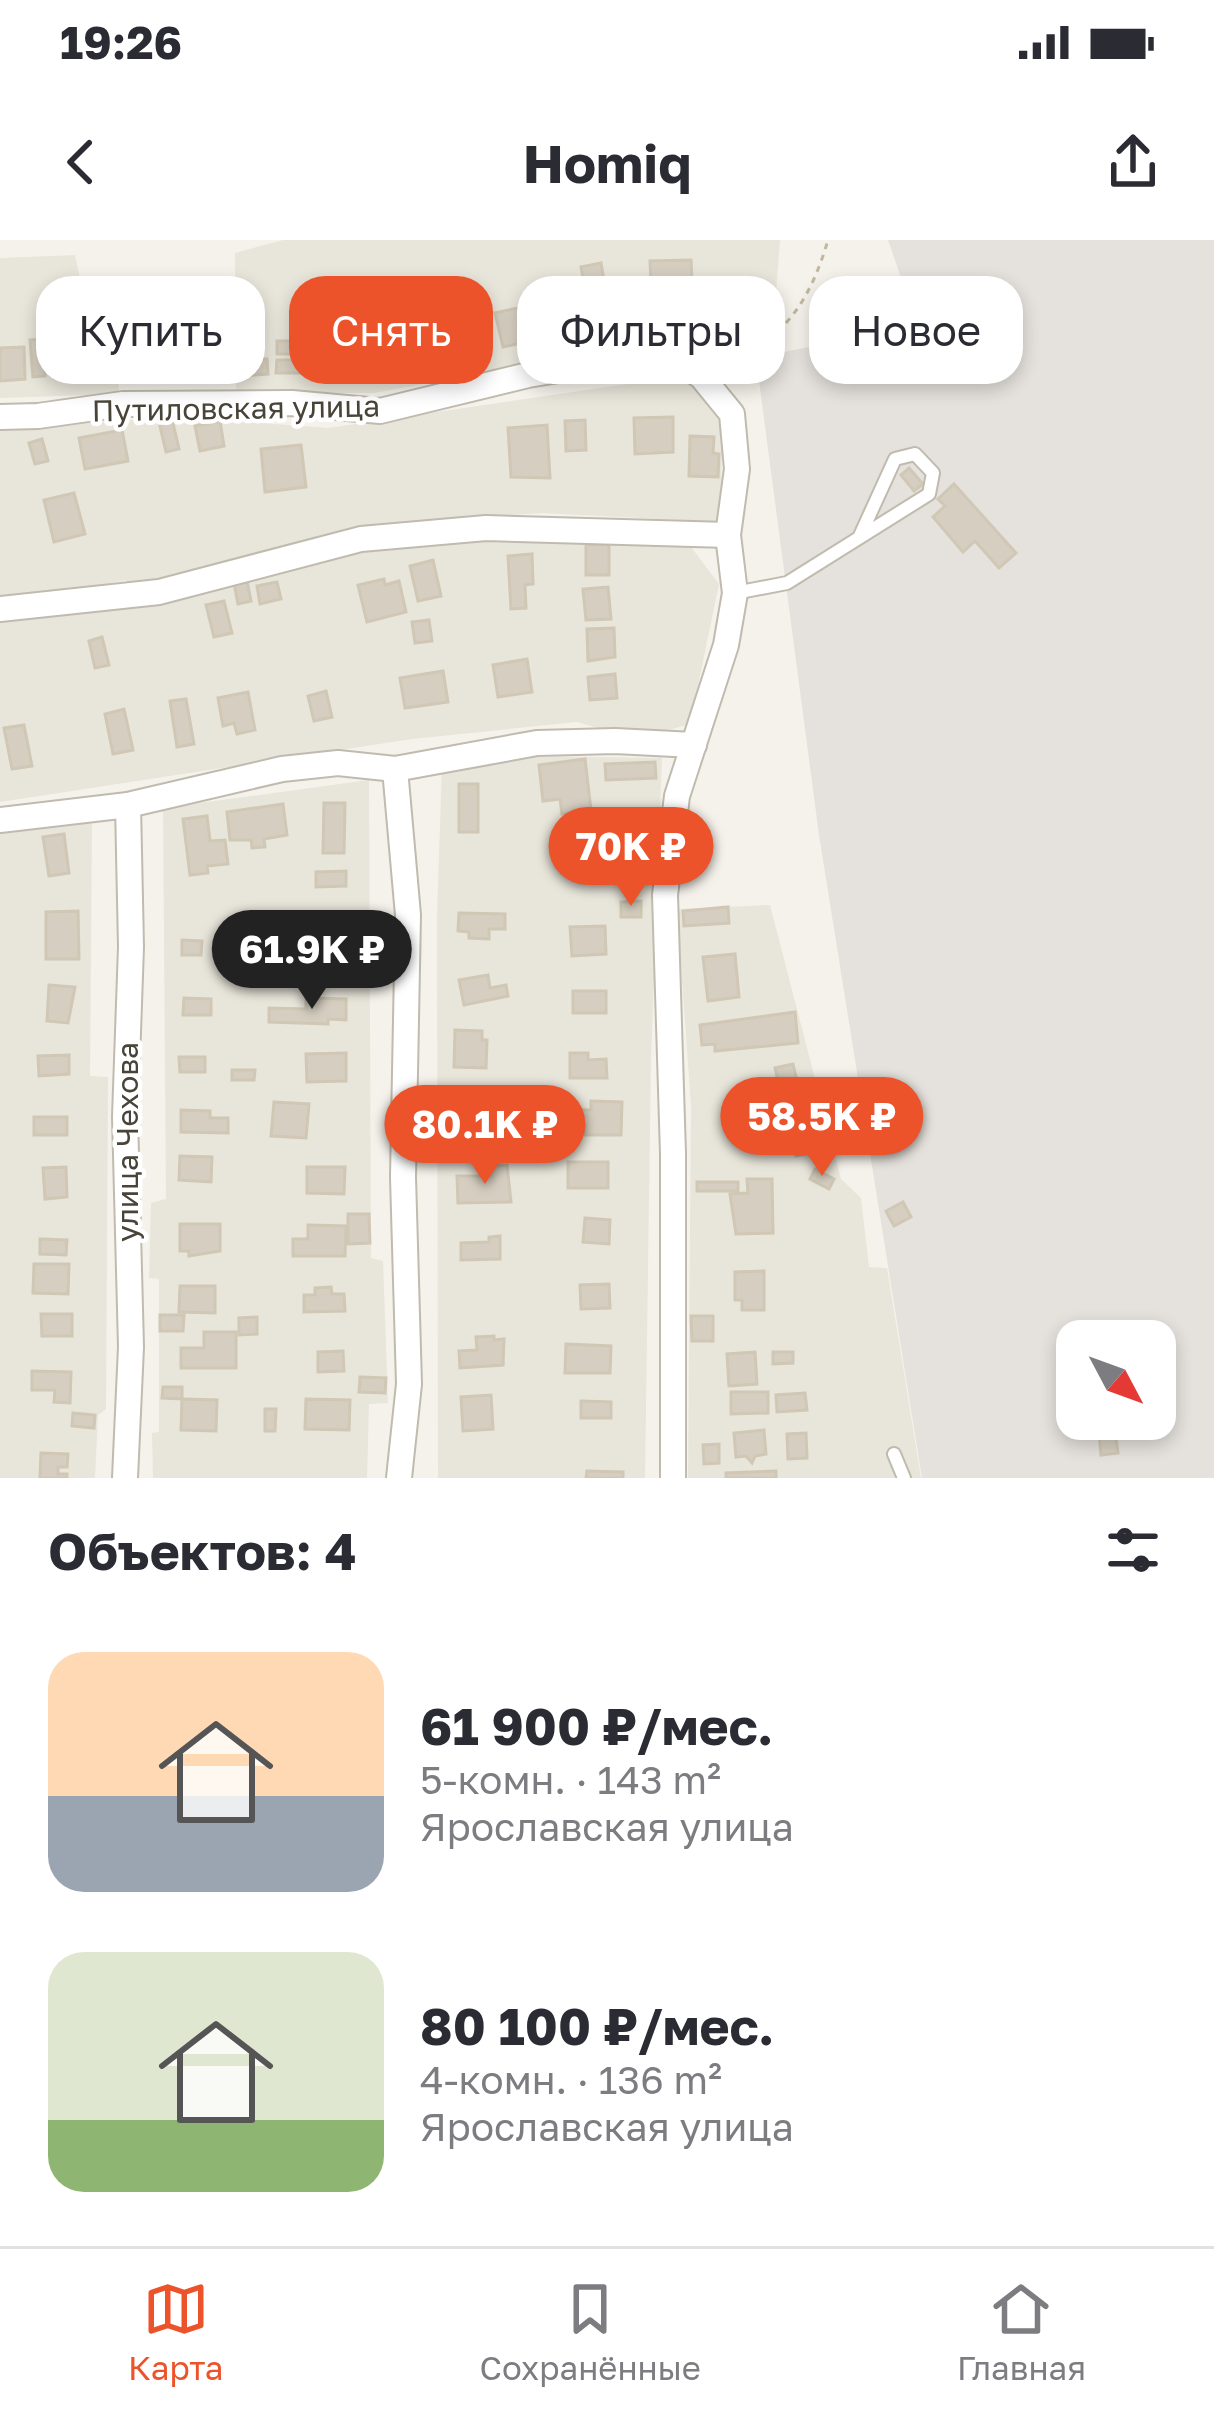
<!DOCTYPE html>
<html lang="ru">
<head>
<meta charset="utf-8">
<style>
  :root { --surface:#fff; --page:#f2f2f3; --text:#2b2b33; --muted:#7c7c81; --line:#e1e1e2; --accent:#ed532a }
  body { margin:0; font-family:"Golos Text",sans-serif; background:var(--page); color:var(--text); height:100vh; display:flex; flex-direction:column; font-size:45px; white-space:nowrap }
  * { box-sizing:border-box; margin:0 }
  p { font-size:39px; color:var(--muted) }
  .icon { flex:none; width:66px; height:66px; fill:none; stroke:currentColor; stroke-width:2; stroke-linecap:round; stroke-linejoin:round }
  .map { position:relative; height:1238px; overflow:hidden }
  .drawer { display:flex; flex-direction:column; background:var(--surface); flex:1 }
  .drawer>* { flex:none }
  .hud { position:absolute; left:36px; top:36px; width:1143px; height:108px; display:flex; gap:24px }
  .needle { width:78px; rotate:131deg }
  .buttons { position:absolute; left:1056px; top:1080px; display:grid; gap:24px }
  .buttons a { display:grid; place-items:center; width:120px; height:120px; border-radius:24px; background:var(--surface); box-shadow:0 6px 18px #0003; font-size:60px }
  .price { position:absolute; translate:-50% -102px; padding:0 27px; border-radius:42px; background:var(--accent); color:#fff; font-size:39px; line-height:78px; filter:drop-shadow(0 3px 6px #0008) }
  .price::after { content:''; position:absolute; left:50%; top:72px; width:36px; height:27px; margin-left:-18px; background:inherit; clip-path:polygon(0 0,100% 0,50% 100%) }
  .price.active { background:#222; color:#fff }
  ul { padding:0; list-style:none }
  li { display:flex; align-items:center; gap:36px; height:300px; padding:0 48px }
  li span { display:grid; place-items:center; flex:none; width:336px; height:240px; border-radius:36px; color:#555 }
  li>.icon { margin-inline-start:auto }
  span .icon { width:144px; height:144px; fill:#fffc; stroke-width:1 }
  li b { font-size:51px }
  h2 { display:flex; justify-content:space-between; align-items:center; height:144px; padding:0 48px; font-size:51px }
  .chip { padding:0 42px; border-radius:36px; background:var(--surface); box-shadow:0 6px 18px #0003; font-size:42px; line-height:108px }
  .chip.active { background:var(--accent); color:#fff }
  .status { display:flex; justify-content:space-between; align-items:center; height:84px; padding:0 60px; background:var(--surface); direction:ltr }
  .status svg { height:33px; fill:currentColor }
  header { display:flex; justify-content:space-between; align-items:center; height:156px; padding:0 48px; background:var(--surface); font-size:54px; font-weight:700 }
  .tabs { display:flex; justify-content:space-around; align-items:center; height:168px; border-top:3px solid var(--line); background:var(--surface); font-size:33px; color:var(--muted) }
  .tabs a { display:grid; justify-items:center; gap:6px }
  .tabs .active { color:var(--accent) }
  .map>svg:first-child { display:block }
  .residential { fill:#e8e5da }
  .industrial { fill:#e5e1dc; fill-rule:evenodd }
  .building { fill:#d6cfc1; stroke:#d0c7b5; stroke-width:3 }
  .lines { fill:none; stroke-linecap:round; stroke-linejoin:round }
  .lane-casing { stroke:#c0bbae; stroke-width:16 }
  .street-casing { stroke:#c0bbae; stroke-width:28 }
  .path { stroke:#c1b7a0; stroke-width:3; stroke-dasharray:6 6; stroke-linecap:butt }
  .lane { stroke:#fff; stroke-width:12 }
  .street { stroke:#fff; stroke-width:24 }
  .labels { text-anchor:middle; stroke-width:9; stroke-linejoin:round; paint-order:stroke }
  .street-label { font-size:30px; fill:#494439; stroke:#fff }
</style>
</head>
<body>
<div class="status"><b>19:26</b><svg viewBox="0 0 49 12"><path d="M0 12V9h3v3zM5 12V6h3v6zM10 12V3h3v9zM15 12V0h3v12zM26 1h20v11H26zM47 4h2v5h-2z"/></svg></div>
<header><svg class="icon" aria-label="back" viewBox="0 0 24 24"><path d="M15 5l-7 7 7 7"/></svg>Homiq<svg class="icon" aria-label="share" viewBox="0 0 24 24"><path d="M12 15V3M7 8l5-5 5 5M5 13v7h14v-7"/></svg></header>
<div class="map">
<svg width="1214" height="1238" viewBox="0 0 1214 1238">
  <rect width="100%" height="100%" fill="#f5f2eb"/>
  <g class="residential">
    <path d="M283 0H780L775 65 754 64 747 85 374 153H236L235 13Z"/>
    <path d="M75 15 87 71 114 72 119 154 0 158V18Z"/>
    <path d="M688 135 723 181 720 282 542 273 433 280 332 294 131 348 126 340 0 363V188L180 177 328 188Z"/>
    <path d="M505 292 691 307 719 344 690 484 636 499 577 482 412 499 0 562V377L76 373 380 307Z"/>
    <path d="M521 516 662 518 651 819 645 1238H438L437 676 442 526Z"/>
    <path d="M369 540 371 1018 383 1021 388 1163 369 1164 367 1238H153L152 1193 159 1192V1039L149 1038 151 963 166 959 163 568Z"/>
    <path d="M92 579 90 836 108 837 106 1169 98 1175 95 1238H0V593Z"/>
    <path d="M770 665 841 939 861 958 869 1027 887 1028 921 1238H688L691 866 677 669Z"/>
  </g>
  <path class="industrial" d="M888 0H1214V1238H922L819 595 756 118 917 84ZM1077 1101H1155V1179H1077Z"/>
  <g class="building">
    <path d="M691 20 693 65 652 67 650 21Z"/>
    <path d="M601 23 610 76 590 79 581 27Z"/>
    <path d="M527 66 534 100 503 107 495 73Z"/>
    <rect x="372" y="76" width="18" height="25"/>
    <path d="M588 85 591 101 574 104 571 88Z"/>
    <path d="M479 86 482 121 455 124 452 89Z"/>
    <path d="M43 99 45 136 33 137 30 100Z"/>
    <path d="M277 101H304L303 133H276L277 120H292L291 114H277Z"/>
    <path d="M356 106 357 138 328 140 326 108Z"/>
    <path d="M423 106 425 132 391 135 389 109Z"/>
    <path d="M24 107 25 139 0 141V108Z"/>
    <path d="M267 119 268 134 242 136 241 120Z"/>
    <path d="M673 177V212L635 214 634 178Z"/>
    <path d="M172 179 179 209 166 212 159 182Z"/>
    <path d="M585 180 586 210 566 211 565 181Z"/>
    <path d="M220 181 224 206 200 211 195 186Z"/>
    <path d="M547 185 550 238 511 237 508 188Z"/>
    <path d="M122 190 128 221 85 229 79 198Z"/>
    <path d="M690 196 714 197 713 213 719 214 718 237 689 236Z"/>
    <path d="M42 199 48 221 35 224 29 203Z"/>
    <path d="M301 205 306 247 265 252 261 209Z"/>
    <path d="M909 228 923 244 914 251 901 235Z"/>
    <path d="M954 244 1016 313 999 328 975 301 963 312 933 277 945 266 938 259Z"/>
    <path d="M74 253 85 294 54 302 44 260Z"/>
    <path d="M609 304V335H586V305Z"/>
    <path d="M532 314 533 344 525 345 526 368 511 369 508 316Z"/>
    <path d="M433 320 441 356 418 361 410 326Z"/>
    <path d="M246 336 251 361 238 364 233 338Z"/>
    <path d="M384 339 385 345 399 341 406 372 367 382 358 345Z"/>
    <path d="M277 342 281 359 260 364 257 346Z"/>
    <path d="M608 347 611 379 586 380 583 349Z"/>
    <path d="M224 361 232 393 214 397 206 365Z"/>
    <path d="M429 380 432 401 415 403 412 382Z"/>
    <path d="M614 388 615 417 588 421 587 389Z"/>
    <path d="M102 397 109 425 95 428 89 401Z"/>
    <path d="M527 419 532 452 498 457 493 425Z"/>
    <path d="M443 431 448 462 405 468 400 438Z"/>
    <path d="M615 434 617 458 590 460 588 437Z"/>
    <path d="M326 451 332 477 314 481 308 456Z"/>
    <path d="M248 452 255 490 237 494 234 483 223 486 218 458Z"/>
    <path d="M186 459 194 504 177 507 170 461Z"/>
    <path d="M124 469 133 510 113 514 105 474Z"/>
    <path d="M24 485 32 526 12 529 4 488Z"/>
    <path d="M585 519 591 570 562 574 560 559 543 561 539 525Z"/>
    <path d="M655 522 656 538 606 540 605 524Z"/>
    <rect x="459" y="544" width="19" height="48"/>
    <path d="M324 563H345L344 613H323Z"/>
    <path d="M283 564 287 595 264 599 265 607 252 608 251 600H230L227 572Z"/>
    <path d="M634 571 649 572 648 591 632 589Z"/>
    <path d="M207 576 210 601 225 600 228 624 207 626 208 633 190 635 183 579Z"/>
    <path d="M64 594 69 633 49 636 43 597Z"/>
    <path d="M346 631V646L316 647V632Z"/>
    <path d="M641 661V677H621V662Z"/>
    <path d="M728 667 729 683 684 686 683 671Z"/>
    <path d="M78 671 79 719H46V672Z"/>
    <path d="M459 673 505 674V689H489V699L469 698V692L458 691Z"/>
    <path d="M316 685 346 686 345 712 330 711V704L315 703Z"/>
    <path d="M605 686 606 714 572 716 570 687Z"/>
    <path d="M182 700 202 701 201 715H182Z"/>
    <path d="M735 714 739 757 708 761 703 717Z"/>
    <path d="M488 735 490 748 506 745 508 756 464 765 459 740Z"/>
    <path d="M49 745 75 747 68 783 47 781Z"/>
    <rect x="573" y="751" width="33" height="22"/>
    <path d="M184 758 211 759V775H183Z"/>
    <path d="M306 758 346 759V780L328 779V784L269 782V768L306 769Z"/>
    <path d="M795 772 798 803 715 811V804L702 805 700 785Z"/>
    <path d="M455 790 482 791V800H487L486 828 454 827Z"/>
    <path d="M346 813V841L307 842 306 814Z"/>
    <path d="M570 813H588V820L606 819 607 838H570Z"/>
    <path d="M69 815V834L39 836 38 816Z"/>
    <path d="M179 817H205V832H180Z"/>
    <path d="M793 824 814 912 796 916 775 828Z"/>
    <path d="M232 830H255L254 840H232Z"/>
    <path d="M591 861 622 862 621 895H585V886H576L577 870H591Z"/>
    <path d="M274 862 309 864 306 898 271 896Z"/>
    <path d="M181 870 210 871V878H228V893L181 892Z"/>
    <rect x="34" y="877" width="33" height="18"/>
    <path d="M533 879 564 880V901L533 900Z"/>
    <path d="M459 882H487V912L459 911Z"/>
    <path d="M180 916 212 917 211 942 179 940Z"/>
    <rect x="568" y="922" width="40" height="26"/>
    <path d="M507 925 511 962 458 963 457 936H491V926Z"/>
    <path d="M66 927 67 957 45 959 43 928Z"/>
    <path d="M307 927H345L344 954 307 953Z"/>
    <path d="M815 929 834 939 829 949 810 939Z"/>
    <path d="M747 939H772L773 993 736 994 730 954 748 953Z"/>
    <rect x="697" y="942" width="41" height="9"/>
    <path d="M903 962 911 977 894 986 886 971Z"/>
    <path d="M348 974H369L370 1003 348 1004Z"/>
    <path d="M585 978 610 980 609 1004 583 1002Z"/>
    <path d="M180 984H220V1011L189 1016V1011H180Z"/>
    <path d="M308 985 346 986 345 1016H293V999H308Z"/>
    <path d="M500 996V1019L461 1020V1003L489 1002V997Z"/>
    <path d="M40 999 67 1000 66 1015 40 1014Z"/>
    <path d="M34 1024H69L68 1054 33 1053Z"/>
    <path d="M764 1031V1070H742V1060H735V1032Z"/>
    <path d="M609 1044 610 1068 581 1069 580 1045Z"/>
    <path d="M180 1046H215V1073L179 1072Z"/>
    <path d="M331 1047 332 1054H344L345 1071 304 1072V1055H315V1048Z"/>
    <path d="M41 1074H72V1096H42Z"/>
    <path d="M160 1075H184L183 1091H160Z"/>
    <path d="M691 1076H713V1101H692Z"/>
    <path d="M257 1077V1094L239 1095V1078Z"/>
    <path d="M204 1092H236V1128H181V1108H204Z"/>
    <path d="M494 1096V1100L504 1099 503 1125 460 1128 459 1111 477 1110 476 1097Z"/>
    <path d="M566 1104 611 1106 610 1133H565Z"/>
    <path d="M343 1111 344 1131 318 1132V1112Z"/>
    <path d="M755 1112 757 1144 729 1146 727 1114Z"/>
    <path d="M773 1112H793V1123L773 1124Z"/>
    <path d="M32 1131 71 1132 70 1163 54 1162 55 1150H32Z"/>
    <path d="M360 1137 386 1138 385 1153 359 1152Z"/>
    <path d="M163 1147H182V1159L162 1158Z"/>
    <path d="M731 1152H768V1173L731 1174Z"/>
    <path d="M805 1153 807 1170 777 1172 776 1155Z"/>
    <path d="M491 1155 493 1189 463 1191 461 1157Z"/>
    <path d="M182 1159 217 1160 216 1191 181 1190Z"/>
    <path d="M306 1159 350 1160 349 1190 305 1189Z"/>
    <path d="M581 1161 611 1162V1178H581Z"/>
    <path d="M265 1169H276L275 1191H265Z"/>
    <path d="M73 1173 95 1175 94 1188 72 1186Z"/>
    <path d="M764 1190 766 1214 755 1216 752 1223 746 1216 736 1217 734 1193Z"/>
    <path d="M1115 1191 1118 1213 1101 1215 1099 1193Z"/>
    <path d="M806 1193 807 1218 788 1219 787 1194Z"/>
    <path d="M719 1204V1223L704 1224 703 1205Z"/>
    <path d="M41 1213 68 1214 67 1227H58V1234H67V1238H40Z"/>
    <path d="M587 1231 623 1232V1238H586Z"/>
    <path d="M776 1231V1238H726V1233Z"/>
  </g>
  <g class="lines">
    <g class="lane-casing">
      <g id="lane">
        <path d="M735 353 787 343 929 254 933 233 915 214 895 219 859 298"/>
        <path d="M894 1214 904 1238"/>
      </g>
    </g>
    <g class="street-casing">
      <g id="street">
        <path d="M0 177 38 176 123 164 292 163 380 171 528 135 642 116 674 119 701 136 732 174 737 229 728 295 735 353 726 405 677 556 665 655 673 914V1238"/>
        <path d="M0 369 159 352 361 299 486 288 728 295"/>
        <path d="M395 529 408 675 403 937 409 1144 399 1238"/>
        <path d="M0 580 128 565 282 529 338 523 395 529 537 503 615 501 694 505"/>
        <path d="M125 1238 131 1107 125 877 131 707 128 565"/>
      </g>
    </g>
    <path class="path" d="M733 142 734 125C749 111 766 101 781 88 805 65 819 31 828 0"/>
    <use href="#lane" class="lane"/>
    <use href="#street" class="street"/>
  </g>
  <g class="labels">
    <g class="street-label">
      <text transform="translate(236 169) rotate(-1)" y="10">Путиловская улица</text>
      <text transform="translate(128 902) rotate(-90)" y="10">улица Чехова</text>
    </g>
  </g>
</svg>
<div class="buttons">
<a><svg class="needle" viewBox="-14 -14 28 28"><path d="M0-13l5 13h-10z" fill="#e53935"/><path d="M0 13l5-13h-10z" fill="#7c7c81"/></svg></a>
</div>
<b class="price" style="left:631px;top:669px">70K ₽</b>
<b class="price active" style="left:312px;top:772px">61.9K ₽</b>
<b class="price" style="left:822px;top:939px">58.5K ₽</b>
<b class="price" style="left:485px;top:947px">80.1K ₽</b>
<div class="hud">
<a class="chip">Купить</a>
<a class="chip active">Снять</a>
<a class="chip">Фильтры</a>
<a class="chip">Новое</a>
</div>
</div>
<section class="drawer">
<h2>Объектов: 4<svg class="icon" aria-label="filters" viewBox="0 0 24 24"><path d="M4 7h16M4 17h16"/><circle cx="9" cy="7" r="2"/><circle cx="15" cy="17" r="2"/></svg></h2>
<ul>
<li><span style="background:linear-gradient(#ffd9b3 60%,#9aa5b1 0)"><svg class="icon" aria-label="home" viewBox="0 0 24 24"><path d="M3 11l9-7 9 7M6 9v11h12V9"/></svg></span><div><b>61 900 ₽/мес.</b><p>5-комн. · 143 m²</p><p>Ярославская улица</p></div></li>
<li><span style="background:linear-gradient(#dfe7d0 70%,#8fb573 0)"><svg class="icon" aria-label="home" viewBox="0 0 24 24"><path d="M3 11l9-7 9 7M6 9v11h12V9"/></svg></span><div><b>80 100 ₽/мес.</b><p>4-комн. · 136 m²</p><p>Ярославская улица</p></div></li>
</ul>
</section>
<nav class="tabs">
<a class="active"><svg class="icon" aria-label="map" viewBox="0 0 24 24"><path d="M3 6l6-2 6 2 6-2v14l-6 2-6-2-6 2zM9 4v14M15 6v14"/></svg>Карта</a>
<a><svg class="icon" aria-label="saved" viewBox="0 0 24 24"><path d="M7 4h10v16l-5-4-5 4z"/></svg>Сохранённые</a>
<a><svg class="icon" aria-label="home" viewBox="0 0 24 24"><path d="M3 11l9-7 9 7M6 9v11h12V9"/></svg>Главная</a>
</nav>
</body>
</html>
